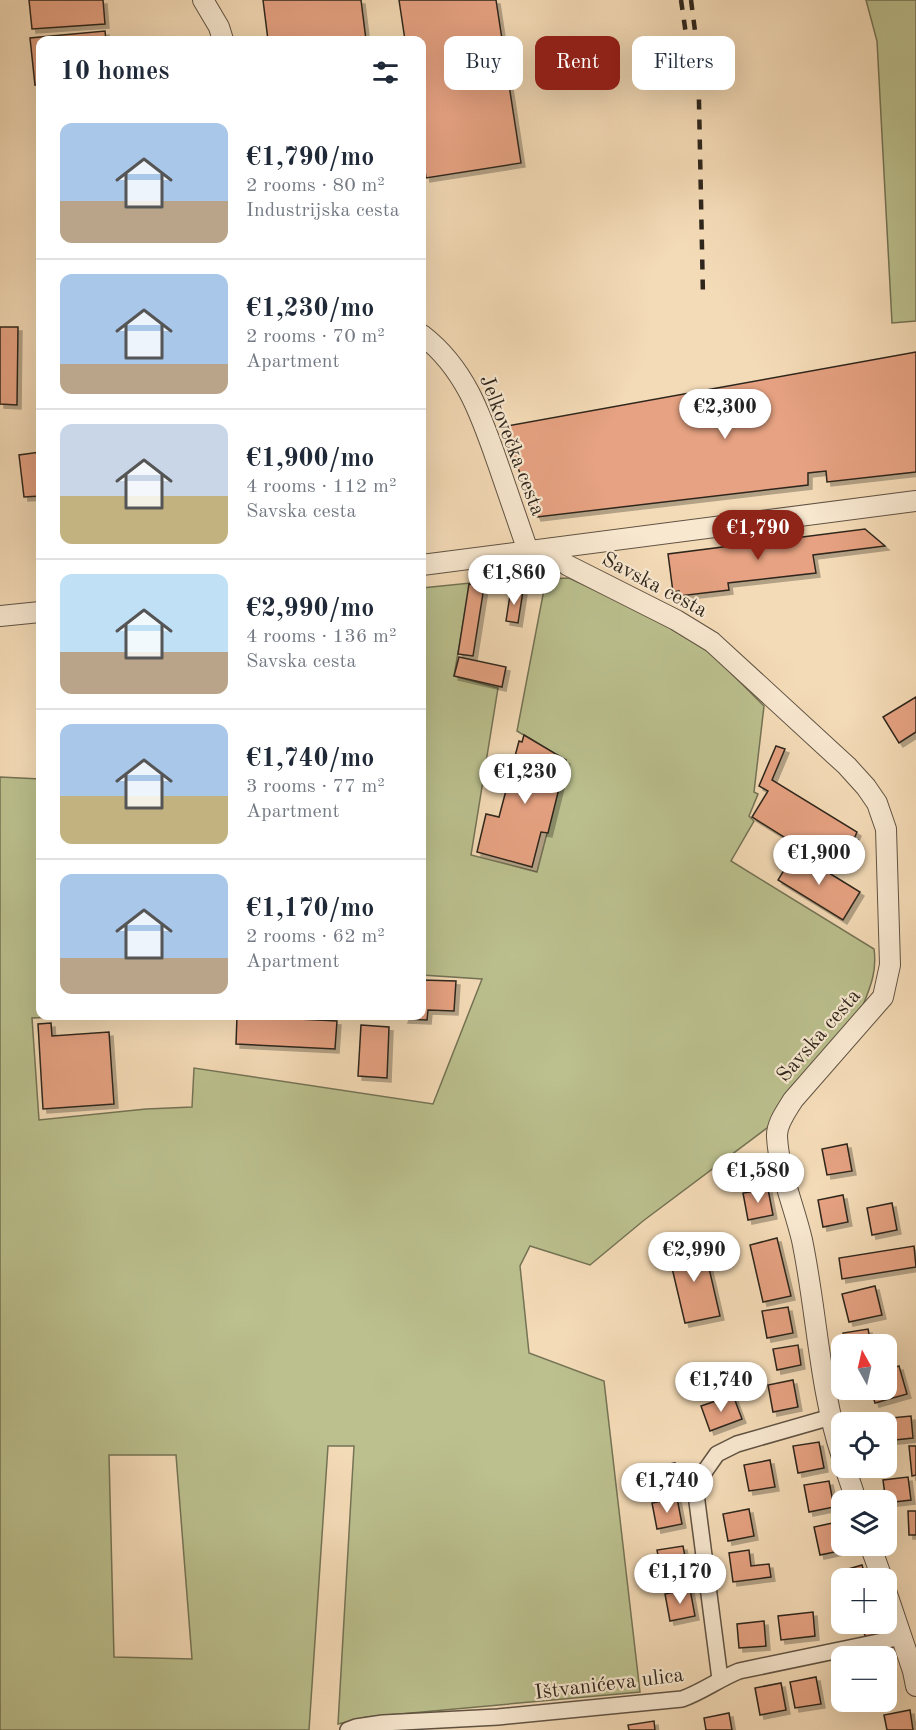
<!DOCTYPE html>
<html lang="en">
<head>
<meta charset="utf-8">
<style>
  :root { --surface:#fff; --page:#f6f6f7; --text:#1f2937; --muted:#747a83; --line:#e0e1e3; --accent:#8f2418 }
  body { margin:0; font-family:"Old Standard TT",serif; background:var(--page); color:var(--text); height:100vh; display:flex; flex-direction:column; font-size:22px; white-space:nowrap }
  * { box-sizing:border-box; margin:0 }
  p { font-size:20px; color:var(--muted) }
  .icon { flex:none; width:33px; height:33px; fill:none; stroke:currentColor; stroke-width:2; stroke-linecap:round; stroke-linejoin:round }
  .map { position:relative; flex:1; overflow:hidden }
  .details { position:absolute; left:36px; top:36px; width:390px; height:984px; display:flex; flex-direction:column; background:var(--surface); border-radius:12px; box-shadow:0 6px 24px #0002 }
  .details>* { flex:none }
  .hud { position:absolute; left:444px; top:36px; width:381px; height:54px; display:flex; gap:12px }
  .needle { width:39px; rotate:352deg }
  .buttons { position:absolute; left:831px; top:1334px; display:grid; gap:12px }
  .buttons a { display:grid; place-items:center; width:66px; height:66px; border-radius:12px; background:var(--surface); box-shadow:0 6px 24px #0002; font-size:30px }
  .price { position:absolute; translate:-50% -51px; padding:0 14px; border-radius:21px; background:#fff; color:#222; font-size:20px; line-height:39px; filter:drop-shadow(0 2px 3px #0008) }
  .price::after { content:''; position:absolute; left:50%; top:36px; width:18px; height:14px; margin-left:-9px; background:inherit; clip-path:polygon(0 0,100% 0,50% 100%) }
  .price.selected { background:var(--accent); color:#fff }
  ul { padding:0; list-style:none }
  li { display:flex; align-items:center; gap:18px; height:150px; padding:0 24px }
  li+li { border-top:2px solid var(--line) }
  li span { display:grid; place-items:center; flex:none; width:168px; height:120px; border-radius:12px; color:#555 }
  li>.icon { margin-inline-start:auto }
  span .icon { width:72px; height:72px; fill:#fffc; stroke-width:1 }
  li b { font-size:26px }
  h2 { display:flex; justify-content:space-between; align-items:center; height:72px; padding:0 24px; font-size:26px }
  .tag { padding:0 21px; border-radius:12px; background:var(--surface); box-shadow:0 6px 24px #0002; font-size:21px; line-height:54px }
  .tag.selected { background:var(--accent); color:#fff }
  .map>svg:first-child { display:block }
  .green { fill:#bbc08e; stroke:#747355; stroke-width:1.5; fill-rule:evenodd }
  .building { fill:#e6a282; stroke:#2e261c; stroke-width:1.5; filter:url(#shadow) }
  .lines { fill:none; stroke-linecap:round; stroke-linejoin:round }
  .minor-casing { stroke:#605343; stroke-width:18 }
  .tertiary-casing { stroke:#605343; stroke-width:22 }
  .minor { stroke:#f8e8d0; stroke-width:15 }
  .tertiary { stroke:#f8e8d0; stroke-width:20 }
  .rail { stroke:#2e261c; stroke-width:4.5; stroke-dasharray:10 10; stroke-linecap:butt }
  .labels { text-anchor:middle; stroke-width:4.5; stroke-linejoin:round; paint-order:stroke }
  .street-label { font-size:21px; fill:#2e261c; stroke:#f8e8d0 }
</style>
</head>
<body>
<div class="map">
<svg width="916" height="1730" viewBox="0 0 916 1730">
  <defs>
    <filter id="shadow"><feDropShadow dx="4" dy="4" stdDeviation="0" flood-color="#0004"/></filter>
  </defs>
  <rect width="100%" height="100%" fill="#f4dbb7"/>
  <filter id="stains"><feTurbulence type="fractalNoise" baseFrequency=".00333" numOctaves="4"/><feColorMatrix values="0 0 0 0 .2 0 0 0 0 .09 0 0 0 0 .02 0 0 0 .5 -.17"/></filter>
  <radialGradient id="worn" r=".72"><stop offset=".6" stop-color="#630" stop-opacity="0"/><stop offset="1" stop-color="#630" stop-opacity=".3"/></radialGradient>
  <g class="green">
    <path d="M866 0H916V321L892 323 877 41Z"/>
    <path d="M569 578 665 623 706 648 764 706 754 792 758 794 749 816 754 821 731 861 874 949C877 970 871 986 863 1005L771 1125 643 1221 590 1265 530 1246 520 1266 529 1353 604 1381 640 1692 367 1717 338 1724 354 1446H328L309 1730H0V777L40 779V1016H81L32 1018 39 1120 146 1109 192 1107 194 1068 433 1104 482 979 422 975V588L470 583 454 676 498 688 471 855 537 872 566 760 517 731 546 579ZM109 1455H176L192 1659 114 1657Z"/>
  </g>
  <g class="building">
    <path d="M29 0H103L105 24 32 29Z"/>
    <path d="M263 0H361L366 40H268Z"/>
    <path d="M399 0H496L521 163 426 178 422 148V40H405Z"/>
    <path d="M105 31 106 40H40V84L35 85 30 38Z"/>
    <path d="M0 327H18L17 405 0 404Z"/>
    <path d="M916 352V472L827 482 826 471 808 473V485L537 517 502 427Z"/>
    <path d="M40 452V496L24 497 19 455Z"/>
    <path d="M865 529 885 546 813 555 816 573 728 583 729 590 679 596V591L673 592 668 554Z"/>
    <path d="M469 584 484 587 473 656 458 654Z"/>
    <path d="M511 589 523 591 518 623 506 621Z"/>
    <path d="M459 657 506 667 502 687 454 676Z"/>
    <path d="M916 697V732L899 743 883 717Z"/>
    <path d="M524 735 566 760 548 833 541 832 532 867 477 852 486 814 499 817 519 741 522 742Z"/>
    <path d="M776 746 785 749 772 780 857 832 854 839 858 840 860 846 851 858 827 843 820 854 814 850 811 854 752 817 768 791 759 786Z"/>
    <path d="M795 852 860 892 843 920 778 880Z"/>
    <path d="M422 980 456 981 454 1011 428 1010 427 1020 404 1019 405 1016H422Z"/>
    <path d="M237 1016 337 1021 335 1049 236 1044Z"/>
    <path d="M51 1023 52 1036 109 1032 114 1104 43 1109 38 1024Z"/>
    <path d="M361 1025 389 1027 387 1078 358 1076Z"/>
    <path d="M847 1144 852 1171 827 1175 822 1149Z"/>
    <path d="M768 1189 773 1215 748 1220 743 1193Z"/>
    <path d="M843 1195 848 1222 823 1227 818 1200Z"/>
    <path d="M892 1203 897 1230 872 1235 867 1208Z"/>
    <path d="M777 1238 791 1296 763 1302 750 1245Z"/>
    <path d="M703 1242 720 1316 685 1323 668 1251Z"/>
    <path d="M914 1246 916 1267 842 1279 839 1258Z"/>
    <path d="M875 1286 882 1315 849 1322 842 1294Z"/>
    <path d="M788 1307 793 1333 767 1338 762 1311Z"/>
    <path d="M868 1329 871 1344H845L843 1333Z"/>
    <path d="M798 1345 801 1365 777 1370 773 1349Z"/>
    <path d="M899 1366 907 1394 875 1403 871 1389H886V1370Z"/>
    <path d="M793 1380 798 1407 773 1412 768 1385Z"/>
    <path d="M733 1395 742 1419 710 1431 701 1406Z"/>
    <path d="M911 1416 913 1438 886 1441V1422H871V1420Z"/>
    <path d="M819 1442 824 1468 798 1473 793 1446Z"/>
    <path d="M909 1446H916V1475L912 1476Z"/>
    <path d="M770 1460 775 1487 749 1491 744 1465Z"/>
    <path d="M675 1463 680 1490 654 1495 649 1468Z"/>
    <path d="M908 1477 911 1500 886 1503 883 1480Z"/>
    <path d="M829 1481 834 1507 809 1512 804 1485Z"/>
    <path d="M677 1498 682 1524 657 1529 652 1503Z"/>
    <path d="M749 1509 754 1536 728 1541 723 1514Z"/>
    <path d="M908 1511H916V1535H909Z"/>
    <path d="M842 1521V1545H848L849 1549 820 1555 814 1527Z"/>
    <path d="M683 1546 688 1572 662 1577 657 1550Z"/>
    <path d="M749 1550 751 1566 769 1564 771 1577 733 1582 729 1553Z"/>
    <path d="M862 1565 866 1578H842V1585L838 1572Z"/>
    <path d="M690 1589 695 1616 670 1621 665 1594Z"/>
    <path d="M813 1612 815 1636 781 1640 778 1616Z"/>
    <path d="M764 1621 766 1646 739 1648 737 1624Z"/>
    <path d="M860 1623H884L886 1629 866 1638Z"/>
    <path d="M816 1677 821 1704 795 1708 790 1682Z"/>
    <path d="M781 1683 786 1710 760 1715 755 1688Z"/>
    <path d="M910 1710 913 1730H887L884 1715Z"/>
    <path d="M729 1713 732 1730H706L704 1718Z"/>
    <path d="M654 1721 655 1730H629L628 1725Z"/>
  </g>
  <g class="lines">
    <g class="minor-casing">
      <g id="minor">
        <path d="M720 1679 696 1494 698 1481 717 1454 737 1444 831 1417"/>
        <path d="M348 1730 356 1727 383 1723 498 1717 682 1699C702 1692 719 1679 739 1671L902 1637"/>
      </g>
    </g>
    <g class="tertiary-casing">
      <g id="tertiary">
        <path d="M203 0 219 27 223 40"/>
        <path d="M422 335C465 368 481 415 498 464 508 493 518 522 528 551"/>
        <path d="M554 548 555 554 567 565 676 620 712 642 847 766 866 787 877 803 886 829 890 965 883 997 793 1100C787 1110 776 1124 777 1137 779 1172 794 1206 802 1240 817 1312 819 1387 842 1457"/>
        <path d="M422 565 916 501"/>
        <path d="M0 616 40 612"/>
        <path d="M845 1467 856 1500"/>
        <path d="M870 1545 882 1578"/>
        <path d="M886 1591 913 1671 916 1686"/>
      </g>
    </g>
    <use href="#minor" class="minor"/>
    <use href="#tertiary" class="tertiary"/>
    <g class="rail">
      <path d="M681 0 690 62"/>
      <path d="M691 0 698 54 703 297"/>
    </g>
  </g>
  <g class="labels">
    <g class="street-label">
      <text transform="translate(513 445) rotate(69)" y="7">Jelkovečka cesta</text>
      <text transform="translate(655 584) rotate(28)" y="7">Savska cesta</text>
      <text transform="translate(818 1035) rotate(-49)" y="7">Savska cesta</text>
      <text transform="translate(609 1683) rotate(-7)" y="7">Ištvanićeva ulica</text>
    </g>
  </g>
  <rect width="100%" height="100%" filter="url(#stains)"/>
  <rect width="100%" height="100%" fill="url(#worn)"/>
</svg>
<div class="buttons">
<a><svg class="needle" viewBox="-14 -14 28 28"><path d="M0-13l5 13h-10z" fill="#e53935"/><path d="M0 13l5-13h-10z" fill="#747a83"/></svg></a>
<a><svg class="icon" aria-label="locate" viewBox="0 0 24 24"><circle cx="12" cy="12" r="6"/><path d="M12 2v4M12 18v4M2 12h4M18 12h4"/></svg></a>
<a><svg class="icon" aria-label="layers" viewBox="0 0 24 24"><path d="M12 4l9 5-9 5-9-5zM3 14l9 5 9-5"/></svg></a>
<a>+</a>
<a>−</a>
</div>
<b class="price" style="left:725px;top:440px">€2,300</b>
<b class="price selected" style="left:758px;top:561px">€1,790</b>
<b class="price" style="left:514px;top:606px">€1,860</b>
<b class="price" style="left:525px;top:805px">€1,230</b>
<b class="price" style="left:819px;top:886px">€1,900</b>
<b class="price" style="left:758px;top:1204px">€1,580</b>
<b class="price" style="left:694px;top:1283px">€2,990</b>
<b class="price" style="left:721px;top:1413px">€1,740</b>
<b class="price" style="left:667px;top:1514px">€1,740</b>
<b class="price" style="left:680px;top:1605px">€1,170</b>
<div class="hud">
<a class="tag">Buy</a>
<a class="tag selected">Rent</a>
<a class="tag">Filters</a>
</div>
<section class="details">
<h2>10 homes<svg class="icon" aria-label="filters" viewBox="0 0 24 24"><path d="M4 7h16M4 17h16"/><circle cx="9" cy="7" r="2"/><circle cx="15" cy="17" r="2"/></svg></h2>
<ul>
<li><span style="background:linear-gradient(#a9c7e8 65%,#b9a48a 0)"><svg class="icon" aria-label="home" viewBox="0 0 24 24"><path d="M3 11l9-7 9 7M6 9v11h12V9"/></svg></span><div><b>€1,790/mo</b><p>2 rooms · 80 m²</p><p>Industrijska cesta</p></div></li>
<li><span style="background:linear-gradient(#a9c7e8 75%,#b9a48a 0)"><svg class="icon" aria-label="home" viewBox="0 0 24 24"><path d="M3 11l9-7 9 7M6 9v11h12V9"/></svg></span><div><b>€1,230/mo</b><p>2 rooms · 70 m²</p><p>Apartment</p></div></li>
<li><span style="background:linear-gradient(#c9d6e8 60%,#c2b280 0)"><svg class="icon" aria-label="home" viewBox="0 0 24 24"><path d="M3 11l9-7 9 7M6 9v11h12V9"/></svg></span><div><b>€1,900/mo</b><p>4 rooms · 112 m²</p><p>Savska cesta</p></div></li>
<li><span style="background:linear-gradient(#bfe0f5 65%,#b9a48a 0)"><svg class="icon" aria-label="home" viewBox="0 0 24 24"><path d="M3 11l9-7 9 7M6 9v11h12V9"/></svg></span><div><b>€2,990/mo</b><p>4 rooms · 136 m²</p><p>Savska cesta</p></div></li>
<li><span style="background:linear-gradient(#a9c7e8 60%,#c2b280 0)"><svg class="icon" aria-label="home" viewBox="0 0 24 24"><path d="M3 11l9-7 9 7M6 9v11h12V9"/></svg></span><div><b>€1,740/mo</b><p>3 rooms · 77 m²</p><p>Apartment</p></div></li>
<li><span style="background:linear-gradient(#a9c7e8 70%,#b9a48a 0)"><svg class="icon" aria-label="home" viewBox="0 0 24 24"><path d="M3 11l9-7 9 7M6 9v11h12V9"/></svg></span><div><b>€1,170/mo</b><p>2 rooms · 62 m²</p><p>Apartment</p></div></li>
</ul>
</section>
</div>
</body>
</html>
